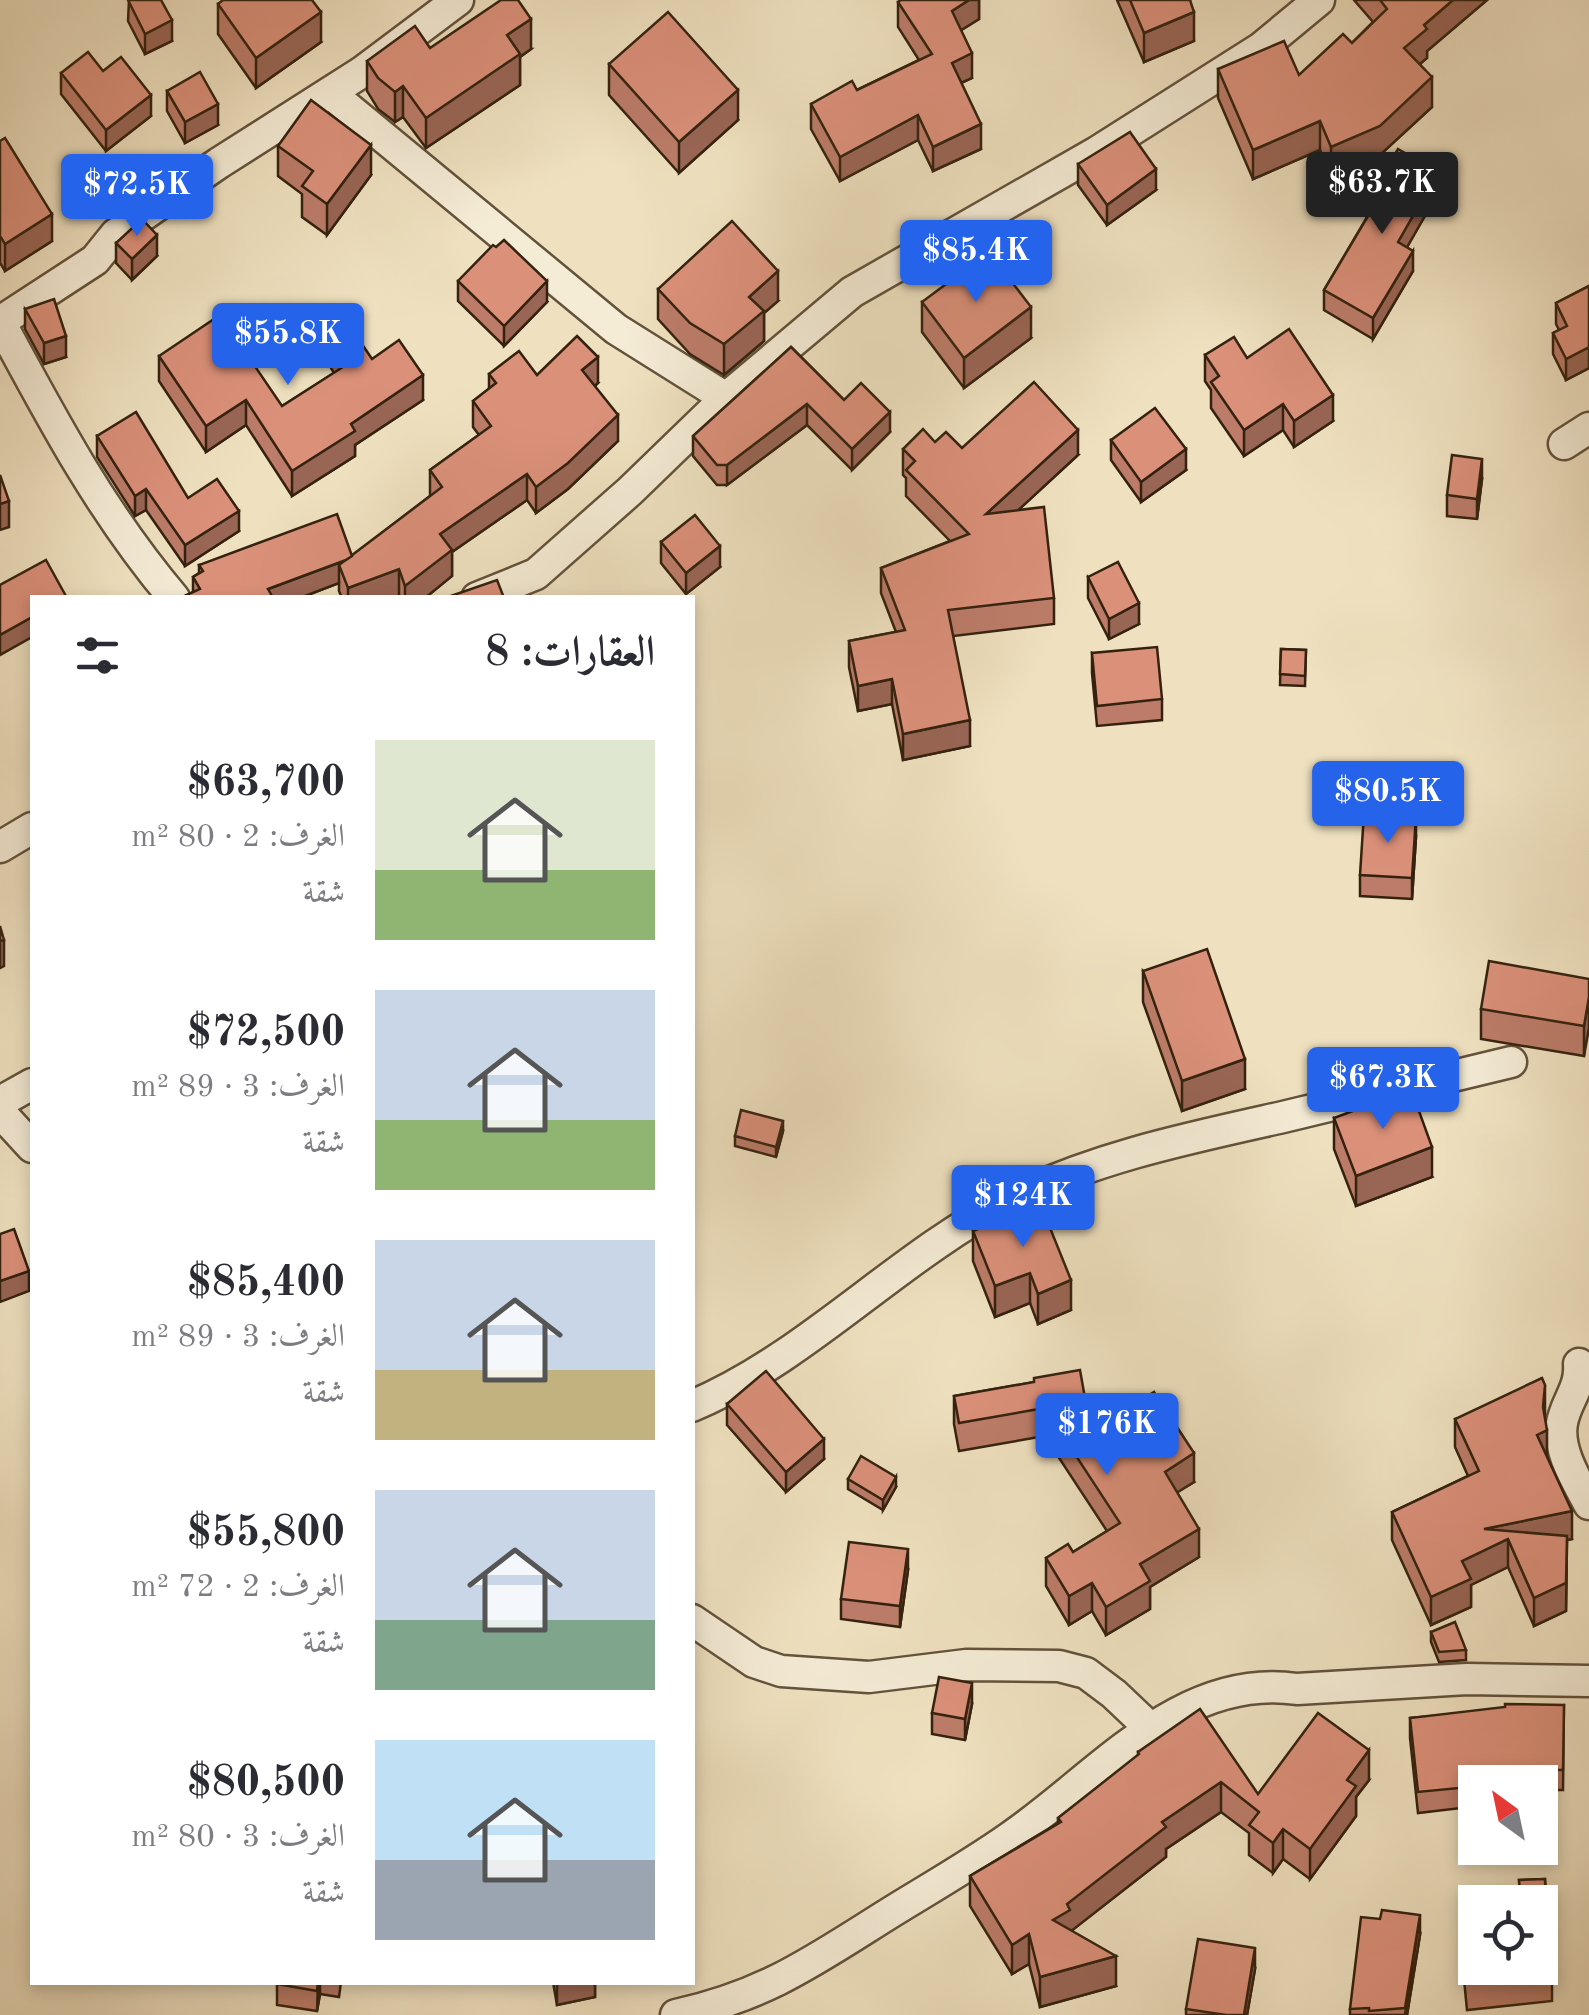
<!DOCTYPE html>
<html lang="ar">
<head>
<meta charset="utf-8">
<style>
  :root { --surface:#fff; --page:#f7f7f7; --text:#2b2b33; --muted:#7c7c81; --accent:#2563eb }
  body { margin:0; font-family:"Old Standard TT",Amiri,serif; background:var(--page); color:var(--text); direction:rtl; height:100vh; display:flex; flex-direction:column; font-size:38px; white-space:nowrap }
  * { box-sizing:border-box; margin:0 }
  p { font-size:32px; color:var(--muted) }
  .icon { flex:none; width:55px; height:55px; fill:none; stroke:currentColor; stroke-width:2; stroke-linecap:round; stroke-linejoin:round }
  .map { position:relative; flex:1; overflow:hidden; direction:ltr }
  .drawer { position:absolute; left:30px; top:595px; width:665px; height:1390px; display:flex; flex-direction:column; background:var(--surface); border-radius:0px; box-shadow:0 5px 15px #0003; direction:rtl }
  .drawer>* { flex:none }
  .needle { width:65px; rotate:327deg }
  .buttons { position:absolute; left:1458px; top:1765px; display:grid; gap:20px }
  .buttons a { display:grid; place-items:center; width:100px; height:100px; border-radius:0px; background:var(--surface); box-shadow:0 5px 15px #0003; font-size:50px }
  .price { position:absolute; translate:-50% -85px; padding:0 22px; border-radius:10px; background:var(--accent); color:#fff; font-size:32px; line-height:65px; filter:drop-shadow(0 2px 5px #0008) }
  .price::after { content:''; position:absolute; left:50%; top:60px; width:30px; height:22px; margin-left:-15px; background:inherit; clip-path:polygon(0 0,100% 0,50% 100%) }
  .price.on { background:#222; color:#fff }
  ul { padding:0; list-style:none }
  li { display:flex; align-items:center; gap:30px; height:250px; padding:0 40px }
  li span { display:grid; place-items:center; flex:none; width:280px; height:200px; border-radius:0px; color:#555 }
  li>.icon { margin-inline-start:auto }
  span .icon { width:120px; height:120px; fill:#fffc; stroke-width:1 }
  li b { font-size:42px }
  h2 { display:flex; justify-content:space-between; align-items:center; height:120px; padding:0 40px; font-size:42px }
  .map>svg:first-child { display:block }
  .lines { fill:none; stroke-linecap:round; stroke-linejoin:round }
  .street-casing { stroke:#63523b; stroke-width:35 }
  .street { stroke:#f5ecd6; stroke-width:30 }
  .wall { fill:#bc7c69; stroke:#34220f; stroke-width:2.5 }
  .shaded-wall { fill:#996555; stroke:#34220f; stroke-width:2.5 }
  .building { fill:#db907a; stroke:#34220f; stroke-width:2.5 }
</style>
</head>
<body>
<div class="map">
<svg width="1589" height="2015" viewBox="0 0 1589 2015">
  <rect width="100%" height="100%" fill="#efe1c0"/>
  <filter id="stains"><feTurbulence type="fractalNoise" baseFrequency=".002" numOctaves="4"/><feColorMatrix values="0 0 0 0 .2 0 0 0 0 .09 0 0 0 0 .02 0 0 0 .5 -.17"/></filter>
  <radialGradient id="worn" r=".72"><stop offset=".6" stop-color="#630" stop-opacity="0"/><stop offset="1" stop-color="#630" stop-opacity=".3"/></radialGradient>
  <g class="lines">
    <g class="street-casing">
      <g id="street">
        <path d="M330 93 616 329 726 398"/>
        <path d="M0 322 95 260 116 234 219 163 362 72 458 0"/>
        <path d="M0 322C52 419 102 513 174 598"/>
        <path d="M1564 444 1589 428"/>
        <path d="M477 598 536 574 630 491 726 398 852 292 1097 152 1261 48 1319 0"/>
        <path d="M0 847 32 828"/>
        <path d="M0 1102 32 1084"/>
        <path d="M0 1112 32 1147"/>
        <path d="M1579 1364C1581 1388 1566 1401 1562 1423 1557 1450 1577 1481 1589 1504"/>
        <path d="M692 1406C808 1357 897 1257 1009 1200 1096 1157 1189 1138 1283 1117 1359 1099 1435 1080 1511 1062"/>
        <path d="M692 1620 754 1662 781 1671 869 1677 966 1665 1059 1666 1086 1673 1114 1694 1152 1730"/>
        <path d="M676 2015C768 1995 816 1959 893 1911 932 1887 972 1864 1009 1838 1097 1778 1180 1672 1297 1689L1467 1679 1589 1681"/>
      </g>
    </g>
    <use href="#street" class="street"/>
  </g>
  <g class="wall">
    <path d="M129 0 172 41 145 54 128 21Z"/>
    <path d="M979 0V19L961 30 972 78 961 83 981 149 933 171 918 140 840 181 811 129V104L857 90 919 60 898 27V2Z"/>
    <path d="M1117 0H1190L1194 41 1144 62Z"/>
    <path d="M1354 0H1487L1427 51V58L1420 64 1432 107 1380 155 1331 176 1320 150 1253 179 1218 98V69L1299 75 1352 43 1373 22Z"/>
    <path d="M218 4 321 42 256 88 218 34Z"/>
    <path d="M430 48 531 49 520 57V85L426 148 403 117 395 122 378 109 367 91V61Z"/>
    <path d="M609 64 738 120 679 173 609 95Z"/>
    <path d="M103 71 151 116 106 151 61 94V73Z"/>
    <path d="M167 91 218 125 185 143 167 111Z"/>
    <path d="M0 141 52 241 5 271 0 263Z"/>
    <path d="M278 146 371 175 327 235 302 217V194L278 176Z"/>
    <path d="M1078 164 1156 190 1107 225 1078 185Z"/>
    <path d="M1373 192 1438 193 1407 247 1413 271 1373 339 1324 310V290L1373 207Z"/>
    <path d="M116 243 157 256 132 280 116 263Z"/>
    <path d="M458 281 547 302 504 346 458 301Z"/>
    <path d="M1589 286V368L1566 380 1553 354V333L1559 330 1556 324V303Z"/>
    <path d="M658 289 778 301 764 313V341L724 375 690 354 658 319Z"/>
    <path d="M922 302 1031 338 964 388 922 332Z"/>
    <path d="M25 309 66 357 44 364 25 329Z"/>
    <path d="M325 333 372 359 423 400 355 445V456L292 496 246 425 206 452 159 381V356L282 406 334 373 325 358Z"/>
    <path d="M791 347 844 400 890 432 852 470 807 425 727 485H717L693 456V436Z"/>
    <path d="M1205 355 1333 421 1294 447 1283 430 1244 456 1211 408V390L1205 381Z"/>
    <path d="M489 374 537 375 598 383 595 386 618 441 568 489 536 513 527 500 452 552V576L425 598H400L399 596 394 598H342L339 591V583L300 598H181L193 592V577L199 573V565L352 556 430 496V470L479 435 473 427V401L489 389Z"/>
    <path d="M97 436 188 498 239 531 185 566 146 510 135 516 97 457Z"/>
    <path d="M1111 440 1186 470 1141 502 1111 460Z"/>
    <path d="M935 442 962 448 1078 455 1018 510 1054 598V624L953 636 970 746 903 760 892 704 858 711 849 667V641L896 632 881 593V568L950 541 906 496V478L903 475V449Z"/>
    <path d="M1482 479 1477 519 1447 516V495Z"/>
    <path d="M661 542 720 567 686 594 661 563Z"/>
    <path d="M1088 577 1139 624 1109 639 1088 598Z"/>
    <path d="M1281 649 1306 650 1305 686 1280 685Z"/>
    <path d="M1092 653 1162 699V720L1097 726 1092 673Z"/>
    <path d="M1416 837 1412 899 1360 896V875Z"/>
    <path d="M1143 971 1245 1089 1182 1111 1143 1002Z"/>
    <path d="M1589 979 1584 1056 1481 1039V1009Z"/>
    <path d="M1334 1118 1432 1177 1356 1206 1334 1149Z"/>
    <path d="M783 1131 776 1157 735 1146V1136Z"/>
    <path d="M1040 1203 1071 1310 1038 1324 1030 1303 995 1317 973 1261V1231Z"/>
    <path d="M1034 1382 1091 1432 1194 1482 1177 1492 1199 1557 1150 1587V1609L1106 1635 1092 1611 1069 1625 1046 1586V1558L1073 1552 1107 1531 1050 1444 1041 1445 1039 1437 959 1451 954 1424V1396Z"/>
    <path d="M727 1404 824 1459 786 1492 727 1425Z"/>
    <path d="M1545 1418 1547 1456 1572 1539 1567 1540 1566 1611 1534 1626 1508 1567 1471 1585V1607L1431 1625 1392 1540V1512L1468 1476 1455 1447V1419Z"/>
    <path d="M848 1479 896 1487 883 1510 848 1489Z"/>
    <path d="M908 1570 900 1627 841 1619V1599Z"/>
    <path d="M1431 1632 1466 1650V1660L1439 1662 1431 1642Z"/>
    <path d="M972 1704 965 1740 932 1734V1713Z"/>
    <path d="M1564 1705 1563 1790H1540V1782H1475V1788H1470V1807L1418 1813 1410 1738V1718Z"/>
    <path d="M1138 1752 1258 1794 1369 1780 1356 1797V1816L1310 1879 1283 1859 1273 1873 1249 1855V1833L1221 1812 1166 1849V1857L1072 1930 1116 1986 1040 2007 1029 1964 1012 1974 970 1906V1876L1058 1823V1818L1138 1756Z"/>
    <path d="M1545 1879 1552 1970V2001L1467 2010 1461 1948V1917L1475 1916V1968H1540V1902H1520L1519 1880Z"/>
    <path d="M1420 1935 1407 2015H1350V2009Z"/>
    <path d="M1255 1969 1247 2015H1186V2009Z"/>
    <path d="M277 1982H341L339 1997 320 1994 317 2011 277 2005Z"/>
    <path d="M553 1982H595V1997L557 2005Z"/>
  </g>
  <g class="shaded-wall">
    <path d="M969 0H979V19L952 36V11Z"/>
    <path d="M1453 0H1487L1427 51V58L1404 77V48L1424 25Z"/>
    <path d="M321 12V42L256 88V58Z"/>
    <path d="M1194 12V41L1144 62V33Z"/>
    <path d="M531 19V49L520 57V85L426 148V118L507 35Z"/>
    <path d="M172 20V41L145 54V34Z"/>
    <path d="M972 53V78L952 87V63Z"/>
    <path d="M1432 77V107L1380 155 1331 176V147Z"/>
    <path d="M403 86V117L395 122V92Z"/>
    <path d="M738 90V120L679 173V142Z"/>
    <path d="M151 95V116L106 151V130Z"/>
    <path d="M218 104V125L185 143V122Z"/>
    <path d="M918 115V140L840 181V157Z"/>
    <path d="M1320 121V150L1253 179V150Z"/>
    <path d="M981 124V149L933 171V147Z"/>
    <path d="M371 145V175L327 235V204Z"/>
    <path d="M1156 169V190L1107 225V205Z"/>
    <path d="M1438 172V193L1398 263V242Z"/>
    <path d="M52 214V241L5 271V244Z"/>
    <path d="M157 235V256L132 280V259Z"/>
    <path d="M1413 251V271L1373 339V318Z"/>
    <path d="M778 271V301L764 313V341L724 375V344L749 297Z"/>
    <path d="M547 281V302L504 346V326Z"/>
    <path d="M1031 307V338L964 388V358Z"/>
    <path d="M66 336V357L44 364V343Z"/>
    <path d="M1589 347V368L1566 380V359Z"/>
    <path d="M598 357V383L582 396V370Z"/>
    <path d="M423 375V400L355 445V456L292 496V471L351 424Z"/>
    <path d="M1333 395V421L1294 447V421Z"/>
    <path d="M246 400V425L206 452V426Z"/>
    <path d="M807 404V425L727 485V465Z"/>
    <path d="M1283 404V430L1244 456V430Z"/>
    <path d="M890 412V432L852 470V449Z"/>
    <path d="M618 415V441L568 489 536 513V487Z"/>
    <path d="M1078 430V455L986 540V514Z"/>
    <path d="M1186 449V470L1141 502V482Z"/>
    <path d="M1482 459V479L1477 519V499Z"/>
    <path d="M527 474V500L452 552V576L425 598H405V586L440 534Z"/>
    <path d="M146 489V510L135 516V496Z"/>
    <path d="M9 501V527L0 530V504Z"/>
    <path d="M239 511V531L185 566V545Z"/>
    <path d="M720 546V567L686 594V573Z"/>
    <path d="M352 558 339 565V583L300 598H268V589Z"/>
    <path d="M399 569V596L394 598H348V588Z"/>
    <path d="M1139 603V624L1109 639V619Z"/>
    <path d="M32 617V637L0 655V635Z"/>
    <path d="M892 679V704L858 711V686Z"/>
    <path d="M970 720V746L903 760V734Z"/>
    <path d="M1416 816V837L1412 899V878Z"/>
    <path d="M4 940V966L0 968V941Z"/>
    <path d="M1589 997V1028L1584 1056V1026Z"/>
    <path d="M1245 1059V1089L1182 1111V1081Z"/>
    <path d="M783 1121V1131L776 1157V1147Z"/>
    <path d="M1432 1147V1177L1356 1206V1176Z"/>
    <path d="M29 1271V1291L0 1302V1281Z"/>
    <path d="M1030 1273V1303L995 1317V1286Z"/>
    <path d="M1071 1280V1310L1038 1324V1294Z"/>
    <path d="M1545 1385V1413L1543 1432 1547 1430V1458L1537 1435Z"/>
    <path d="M824 1439V1459L786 1492V1472Z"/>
    <path d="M1194 1453V1482L1165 1500V1472Z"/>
    <path d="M896 1477V1487L883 1510V1500Z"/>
    <path d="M1572 1511V1539L1567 1540 1566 1611 1534 1626V1598L1508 1539V1567L1471 1585V1607L1431 1625V1597L1462 1561 1484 1529Z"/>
    <path d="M1199 1529V1557L1150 1587V1609L1106 1635V1607L1140 1564Z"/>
    <path d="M908 1549V1570L900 1627V1606Z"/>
    <path d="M1092 1583V1611L1069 1625V1596Z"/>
    <path d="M972 1683V1704L965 1740V1719Z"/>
    <path d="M1369 1750V1780L1356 1797V1816L1310 1879V1849L1347 1780Z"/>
    <path d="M1221 1782V1812L1166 1849V1857L1070 1932 1053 1920 1067 1904 1162 1822Z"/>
    <path d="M1283 1829V1859L1273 1873V1843Z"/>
    <path d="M1420 1915V1935L1407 2015H1405Z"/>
    <path d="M1029 1934V1964L1012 1974V1945Z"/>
    <path d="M1255 1948V1969L1247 2015H1244Z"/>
    <path d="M1116 1956V1986L1040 2007V1977Z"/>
    <path d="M318 1982H320V1994L317 2011Z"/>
    <path d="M565 1982H595V1997L557 2005V1984Z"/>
  </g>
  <g class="building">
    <path d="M128 0H161L172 20 145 34Z"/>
    <path d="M223 0H312L321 12 256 58 218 4Z"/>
    <path d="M501 0H518L531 19 507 35 520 54 426 118 403 86 395 92 378 78 367 61 415 26 430 48Z"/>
    <path d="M901 0H969L952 11 972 53 952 63 981 124 933 147 918 115 840 157 811 104 852 81 857 90 932 54 898 2Z"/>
    <path d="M1130 0H1190L1194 12 1144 33Z"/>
    <path d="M1380 0H1453L1424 25 1427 29 1404 48 1432 77 1380 126 1331 147 1320 121 1253 150 1218 69 1284 41 1299 75 1343 34 1352 43 1387 9Z"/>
    <path d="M668 12 738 90 679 142 609 64Z"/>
    <path d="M88 52 103 71 121 57 151 95 106 130 61 73Z"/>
    <path d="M200 72 218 104 185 122 167 91Z"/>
    <path d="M311 100 371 145 327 204 302 186 313 171 278 146Z"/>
    <path d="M1130 132 1156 169 1107 205 1078 164Z"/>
    <path d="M5 138 52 214 5 244 0 236V141Z"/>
    <path d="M1398 149 1438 172 1398 242 1413 251 1373 318 1324 290 1380 196 1373 192Z"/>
    <path d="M142 219 157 235 132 259 116 243Z"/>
    <path d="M732 221 778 271 749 297 764 311 724 344 690 323 658 289Z"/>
    <path d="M504 240 547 281 504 326 458 281 493 245 496 247Z"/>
    <path d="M989 252 1031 307 964 358 922 302Z"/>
    <path d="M1589 286V347L1566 359 1553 333 1567 326 1556 303Z"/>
    <path d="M54 299 66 336 44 343 25 309Z"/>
    <path d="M220 315 282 406 346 365 325 333 345 319 372 359 399 340 423 375 351 424 355 431 292 471 246 400 206 426 159 356Z"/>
    <path d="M1289 329 1333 395 1294 421 1283 404 1244 430 1211 382 1219 376 1205 355 1234 337 1247 358Z"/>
    <path d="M577 336 598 357 582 370 618 415 568 463 536 487 527 474 440 534 452 550 405 586 399 569 348 588 339 565 442 487 430 470 491 426 473 401 496 383 489 374 519 351 537 375Z"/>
    <path d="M791 347 844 400 861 383 890 412 852 449 807 404 727 465H717L693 436Z"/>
    <path d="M1034 382 1078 430 986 514 1044 507 1054 598 948 610 970 720 903 734 892 679 858 686 849 641 905 630 881 568 969 534 906 470 915 461 903 449 923 429 935 442 946 432 962 448Z"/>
    <path d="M1155 408 1186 449 1141 482 1111 440Z"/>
    <path d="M136 412 188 498 217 479 239 511 185 545 146 489 135 496 97 436Z"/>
    <path d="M1452 455 1482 459 1477 499 1447 495Z"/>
    <path d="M0 475 9 501 0 504Z"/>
    <path d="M337 514 352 556 346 560 268 589 272 596 269 598H180L200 589 193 577 203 571 199 565Z"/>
    <path d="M695 515 720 546 686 573 661 542Z"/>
    <path d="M46 560 67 598H32V617L0 635V585Z"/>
    <path d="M1118 562 1139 603 1109 619 1088 577Z"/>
    <path d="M497 580 504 598H445Z"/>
    <path d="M1157 647 1162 699 1097 706 1092 653Z"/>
    <path d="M1281 649 1306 650 1305 676 1280 674Z"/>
    <path d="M1364 813 1416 816 1412 878 1360 875Z"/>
    <path d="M0 926 4 940 0 941Z"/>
    <path d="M1207 949 1245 1059 1182 1081 1143 971Z"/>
    <path d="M1489 961 1589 979V997L1584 1026 1481 1009Z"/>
    <path d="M1411 1089 1432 1147 1356 1176 1334 1118Z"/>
    <path d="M741 1110 783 1121 776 1147 735 1136Z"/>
    <path d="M1040 1203 1071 1280 1038 1294 1030 1273 995 1286 973 1231Z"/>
    <path d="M14 1229 29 1271 0 1281V1234Z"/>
    <path d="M1080 1370 1091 1432 1154 1392 1194 1453 1165 1472 1199 1529 1140 1564 1150 1581 1106 1607 1092 1583 1069 1596 1046 1558 1068 1544 1073 1552 1120 1523 1050 1416 1041 1417 1039 1409 959 1423 954 1396 1034 1382V1378Z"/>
    <path d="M766 1371 824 1439 786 1472 727 1404Z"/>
    <path d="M1542 1378 1545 1385 1543 1407 1547 1430 1537 1435 1572 1511 1484 1529 1567 1536 1566 1583 1534 1598 1508 1539 1462 1561 1471 1579 1431 1597 1392 1512 1479 1471 1455 1419Z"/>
    <path d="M861 1456 896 1477 883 1500 848 1479Z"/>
    <path d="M849 1542 908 1549 900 1606 841 1599Z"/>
    <path d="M1455 1622 1466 1650 1439 1652 1431 1632Z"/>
    <path d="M939 1677 972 1683 965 1719 932 1713Z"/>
    <path d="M1505 1704 1564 1705 1563 1770 1468 1768 1470 1787 1418 1792 1410 1718 1505 1707Z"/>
    <path d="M1200 1709 1258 1794 1318 1713 1369 1750 1347 1780 1356 1786 1310 1849 1283 1829 1273 1843 1249 1825 1259 1812 1221 1782 1162 1822 1166 1827 1067 1904 1070 1910 1053 1920 1116 1956 1040 1977 1029 1934 1012 1945 970 1876 1061 1822 1058 1818 1139 1754 1138 1752Z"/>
    <path d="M1545 1879 1546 1908H1540V1902H1521L1519 1880Z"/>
    <path d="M1546 1908 1552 1970 1467 1980 1461 1917 1475 1916V1968H1540V1909Z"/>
    <path d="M1382 1910 1420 1915 1405 2008 1369 2011V2008L1350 2009 1361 1917 1380 1919Z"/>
    <path d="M1198 1939 1255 1948 1244 2015H1226L1186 2009Z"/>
    <path d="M277 1982H318L317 1991 277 1984Z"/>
  </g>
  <rect width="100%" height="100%" filter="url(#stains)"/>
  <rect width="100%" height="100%" fill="url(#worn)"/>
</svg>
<div class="buttons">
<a><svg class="needle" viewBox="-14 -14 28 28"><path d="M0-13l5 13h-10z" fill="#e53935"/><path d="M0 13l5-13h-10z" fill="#7c7c81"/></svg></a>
<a><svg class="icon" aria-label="locate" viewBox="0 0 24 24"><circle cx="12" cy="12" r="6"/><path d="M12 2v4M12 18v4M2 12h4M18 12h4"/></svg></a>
</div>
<b class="price on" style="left:1382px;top:237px">$63.7K</b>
<b class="price" style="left:137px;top:239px">$72.5K</b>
<b class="price" style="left:976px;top:305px">$85.4K</b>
<b class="price" style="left:288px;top:388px">$55.8K</b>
<b class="price" style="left:1388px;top:846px">$80.5K</b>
<b class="price" style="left:1383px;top:1132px">$67.3K</b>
<b class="price" style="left:1023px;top:1250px">$124K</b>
<b class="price" style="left:1107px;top:1478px">$176K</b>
<section class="drawer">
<h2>العقارات: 8<svg class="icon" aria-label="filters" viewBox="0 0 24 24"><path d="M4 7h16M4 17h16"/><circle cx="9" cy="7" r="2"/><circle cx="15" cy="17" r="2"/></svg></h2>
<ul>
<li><span style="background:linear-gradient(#dfe7d0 65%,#8fb573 0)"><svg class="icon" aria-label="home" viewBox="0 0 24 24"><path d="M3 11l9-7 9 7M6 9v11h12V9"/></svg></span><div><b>$63,700</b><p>الغرف: 2 · 80 m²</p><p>شقة</p></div></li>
<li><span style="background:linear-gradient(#c9d6e8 65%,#8fb573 0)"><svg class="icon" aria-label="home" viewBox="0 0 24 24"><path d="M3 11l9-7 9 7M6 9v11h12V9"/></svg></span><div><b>$72,500</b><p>الغرف: 3 · 89 m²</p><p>شقة</p></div></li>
<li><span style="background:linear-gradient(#c9d6e8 65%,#c2b280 0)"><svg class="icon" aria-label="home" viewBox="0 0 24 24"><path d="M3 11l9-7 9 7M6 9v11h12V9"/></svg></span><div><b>$85,400</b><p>الغرف: 3 · 89 m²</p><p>شقة</p></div></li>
<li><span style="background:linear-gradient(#c9d6e8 65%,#7fa58c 0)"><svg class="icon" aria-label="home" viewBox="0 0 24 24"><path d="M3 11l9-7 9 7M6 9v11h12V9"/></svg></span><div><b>$55,800</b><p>الغرف: 2 · 72 m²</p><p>شقة</p></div></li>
<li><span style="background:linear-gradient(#bfe0f5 60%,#9aa5b1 0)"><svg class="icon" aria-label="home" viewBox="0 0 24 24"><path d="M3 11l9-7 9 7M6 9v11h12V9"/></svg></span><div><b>$80,500</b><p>الغرف: 3 · 80 m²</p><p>شقة</p></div></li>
</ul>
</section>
</div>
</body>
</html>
